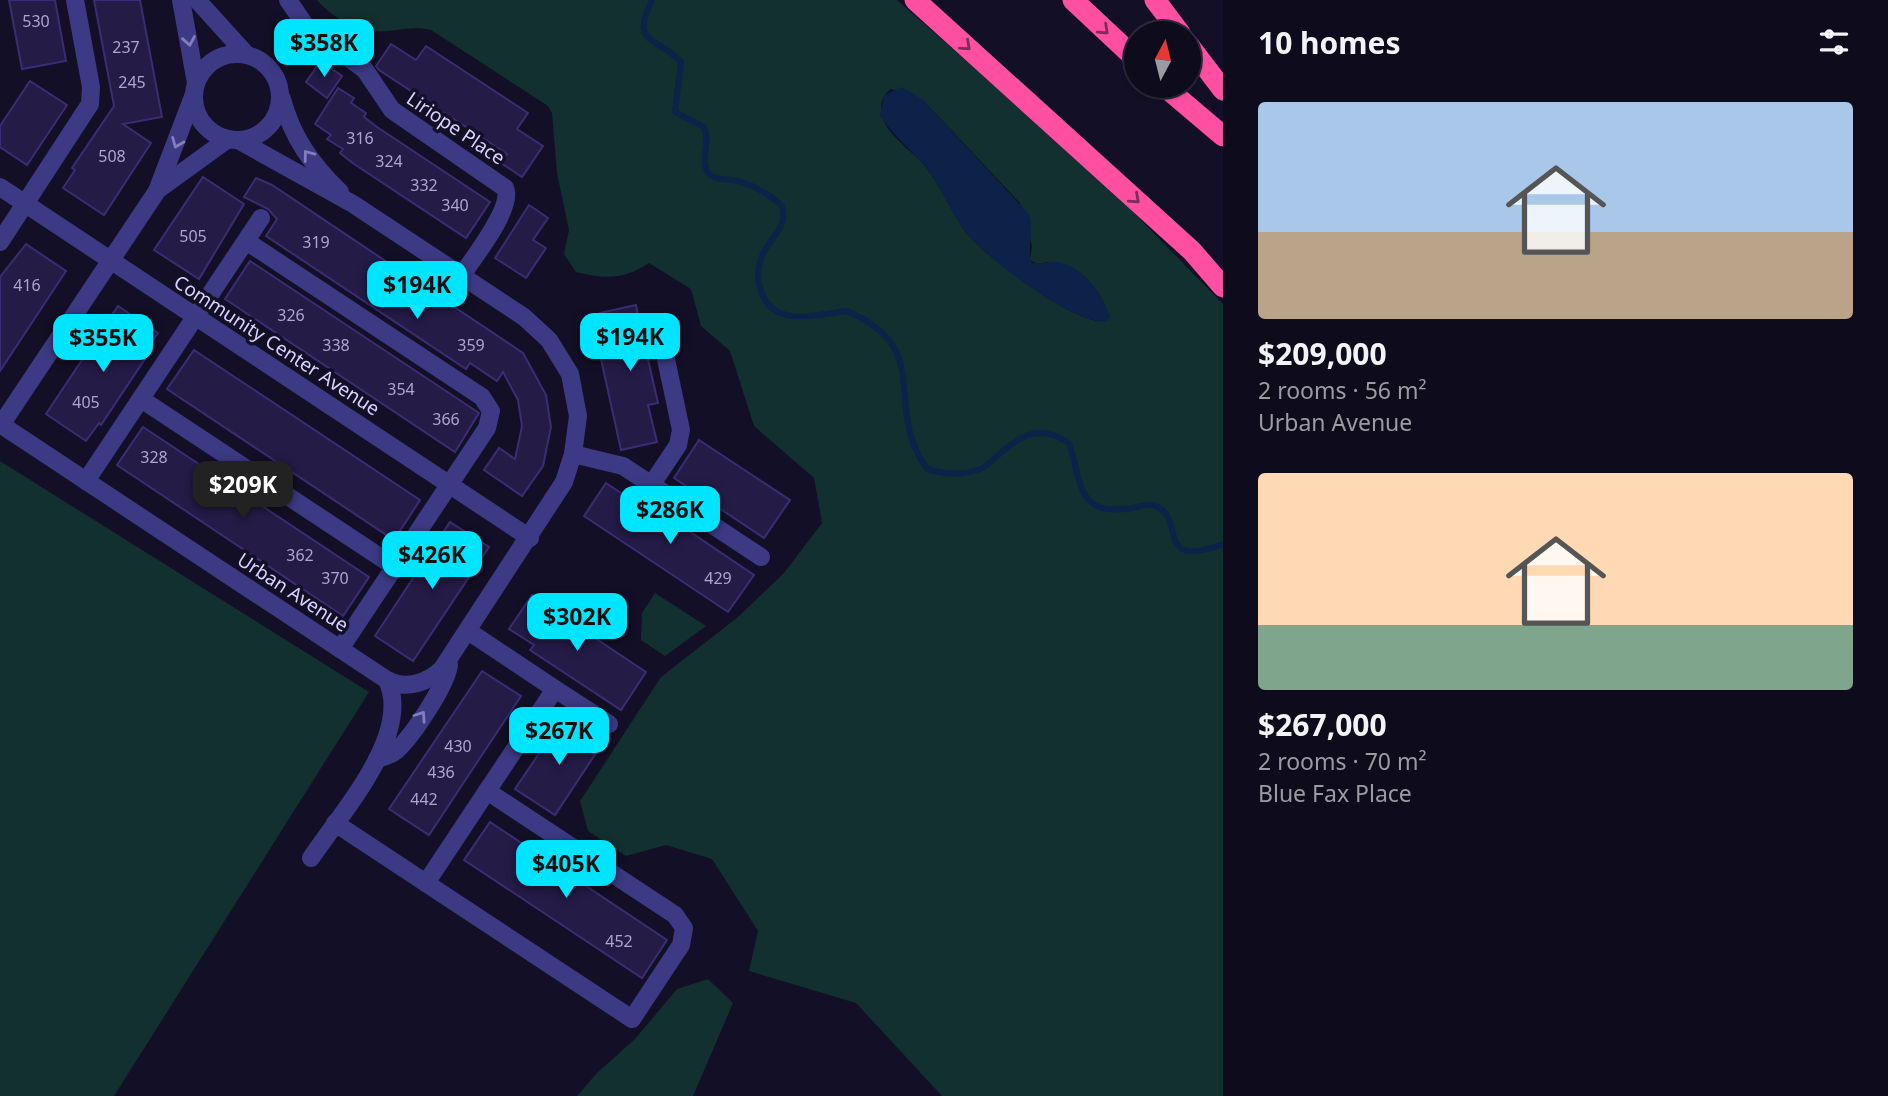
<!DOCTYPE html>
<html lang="en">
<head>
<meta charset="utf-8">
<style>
  :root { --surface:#0e0b1c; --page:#1c1929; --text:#f1f3f6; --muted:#9b9ba3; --line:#2e2b3b; --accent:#00e5ff }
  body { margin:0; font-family:"Noto Sans",sans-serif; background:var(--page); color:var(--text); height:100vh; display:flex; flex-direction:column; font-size:26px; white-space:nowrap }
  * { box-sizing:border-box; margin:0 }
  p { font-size:23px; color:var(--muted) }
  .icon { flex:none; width:38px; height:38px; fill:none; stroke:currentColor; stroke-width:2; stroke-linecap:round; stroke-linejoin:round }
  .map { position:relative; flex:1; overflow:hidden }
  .sheet { display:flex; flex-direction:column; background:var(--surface); width:665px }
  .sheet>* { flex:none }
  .needle { width:46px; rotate:7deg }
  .controls { position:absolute; left:1124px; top:21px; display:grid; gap:14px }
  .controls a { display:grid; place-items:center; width:77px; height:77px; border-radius:50%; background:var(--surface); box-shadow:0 2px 5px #0004,0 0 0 2px var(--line); font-size:35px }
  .price { position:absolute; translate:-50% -60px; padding:0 16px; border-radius:14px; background:var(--accent); color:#111; font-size:23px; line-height:46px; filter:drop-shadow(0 2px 4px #0008) }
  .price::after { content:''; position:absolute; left:50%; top:42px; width:21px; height:16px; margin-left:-10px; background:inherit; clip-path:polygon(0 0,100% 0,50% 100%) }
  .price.active { background:#222; color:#fff }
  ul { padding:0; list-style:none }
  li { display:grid; align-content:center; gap:14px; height:371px; padding:0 35px }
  li span { display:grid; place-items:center; height:217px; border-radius:7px; color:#555 }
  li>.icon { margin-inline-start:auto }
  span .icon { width:126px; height:126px; fill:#fffc; stroke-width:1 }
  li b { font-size:30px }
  h2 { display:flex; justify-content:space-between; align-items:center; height:84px; padding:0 35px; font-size:30px }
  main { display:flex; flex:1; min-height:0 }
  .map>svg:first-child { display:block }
  .green { fill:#12302f; fill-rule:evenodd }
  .water { fill:#0c2248 }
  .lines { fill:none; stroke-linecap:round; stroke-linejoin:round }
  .stream { stroke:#0c2248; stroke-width:6 }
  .building { fill:#241b47; stroke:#3b2d73; stroke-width:2 }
  .minor { stroke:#3d3a85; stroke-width:18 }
  .highway { stroke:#ff4fa3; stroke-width:21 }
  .oneway { stroke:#7d2c5e }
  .oneway2 { stroke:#837fbc }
  .labels { text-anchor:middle; stroke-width:7; stroke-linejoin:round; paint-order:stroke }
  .number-label { font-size:16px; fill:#aca6d1 }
  .street-label { font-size:19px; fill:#d9d4ff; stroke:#130f26 }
</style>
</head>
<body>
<main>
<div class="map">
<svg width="1223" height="1096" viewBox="0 0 1223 1096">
  <rect width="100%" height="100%" fill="#130f26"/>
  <g class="green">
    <path d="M317 0H897L1099 177 1223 304V1096H942L856 1003 749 971 758 931 712 859 666 845 626 856 588 831 580 801 661 677 738 617 784 573 822 523 814 478 754 426 730 351 701 326 691 289 649 263C624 280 605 279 576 272L564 254 569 230 557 173 552 113 548 106 431 30C415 26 403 30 387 31 361 34 333 19 317 0ZM891 89 923 100 1020 203 1032 246 1030 260 1037 264 1048 262 1107 321C1077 327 982 255 964 230 950 209 941 186 925 166 914 153 896 141 887 127 879 113 878 99 891 89Z"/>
    <path d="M0 461 369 692 114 1096H0Z"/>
    <path d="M655 593 706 626 665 656 641 640 642 613Z"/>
    <path d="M708 979 733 1003 693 1096H577L597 1073 635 1039 677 989Z"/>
  </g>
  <path class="water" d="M902 87 923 100 1029 214C1035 230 1026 249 1032 263 1042 265 1051 260 1061 263 1084 268 1103 294 1110 316L1107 321C1076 327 983 256 965 231 950 211 941 187 926 167 911 149 892 135 880 115L884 95Z"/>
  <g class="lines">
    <path class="stream" d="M652 0C629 46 658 36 681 62L675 112 704 127C711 142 700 157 707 171 712 180 724 179 732 180 751 183 769 194 782 206 788 228 771 236 763 254 757 267 756 278 761 291 773 329 818 314 847 311 937 350 881 404 927 469 945 474 962 476 980 469 986 467 992 460 997 456 1022 434 1040 424 1069 443 1082 482 1076 518 1132 508 1141 506 1149 503 1158 507 1186 522 1154 569 1223 544"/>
  </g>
  <g class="building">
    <path d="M9 0H55L66 61 22 69Z"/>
    <path d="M94 0H140L162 117 123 124 151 143 104 215 63 188 75 170 72 168 114 106Z"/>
    <path d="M391 44 416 60 426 46 528 113 517 129 543 146 522 177 501 163 507 154 379 70 376 66Z"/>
    <path d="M321 61 342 76 327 98 306 82Z"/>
    <path d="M30 81 67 105 27 165 0 147V126Z"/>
    <path d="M338 88 354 98 351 103 366 113 364 117 377 127 490 202 466 238 354 164 340 153 343 149 327 139 331 135 315 124Z"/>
    <path d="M203 177 244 204 199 279 154 250Z"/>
    <path d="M256 178 272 185 523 353 546 395 551 427 543 466 522 496 484 470 499 448 515 459 522 426 518 400 503 372 497 381 470 363 466 369 266 236 277 219 268 209 244 197Z"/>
    <path d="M529 205 548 218 533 240 546 248 526 278 495 258Z"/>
    <path d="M26 244 66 271 0 371V277Z"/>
    <path d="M250 261 479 413 455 452 225 299Z"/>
    <path d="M636 305 639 320 665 314 670 336 660 334 644 342 658 403 648 405 657 442 621 450 601 359 606 358 599 326 603 325 600 313Z"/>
    <path d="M118 306 158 333 146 351 149 353 101 425 99 423 86 441 46 414Z"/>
    <path d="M194 350 420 500 394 540 167 389Z"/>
    <path d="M143 427 369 577 343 616 117 465Z"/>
    <path d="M699 440 790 500 764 538 674 478Z"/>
    <path d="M606 483 630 499 634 494 754 575 728 612 584 516Z"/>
    <path d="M450 522 489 547 413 661 375 636Z"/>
    <path d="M532 595 550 604 553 610 646 672 621 710 530 650 534 645 509 629Z"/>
    <path d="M482 671 521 696 429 835 389 809Z"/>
    <path d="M563 718 602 744 555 815 515 789Z"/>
    <path d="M490 822 667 940 642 978 464 860Z"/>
  </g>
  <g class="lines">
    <g class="minor">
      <path d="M181 0 196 83"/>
      <path d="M197 0 246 54"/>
      <path d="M288 0 305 25 365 70 392 110 505 188C514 207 474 257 462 275"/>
      <circle cx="237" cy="97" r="43"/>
      <path d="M282 99C292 137 312 165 340 192"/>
      <path d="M238 140 353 204 524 317 549 340 570 374 578 416 573 454 564 482 442 669C427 683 406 690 387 680"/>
      <path d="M0 187 530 538"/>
      <path d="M159 189 228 139"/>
      <path d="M246 241 482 397 491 411 487 428 340 649"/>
      <path d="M0 242 90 104 91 87 75 0"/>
      <path d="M141 399 395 567"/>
      <path d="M0 424 387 680C413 734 341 813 311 858"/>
      <path d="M1 425 157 191 194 94"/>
      <path d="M573 454 623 466 761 557"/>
      <path d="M86 481 261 218"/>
      <path d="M652 484 678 445 681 430 663 345"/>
      <path d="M555 689 609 724"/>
      <path d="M377 759C385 757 391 755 397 750 413 735 446 686 449 665"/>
      <path d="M335 823 632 1019 681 945 684 928 675 915 487 791 555 689 468 631"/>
      <path d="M426 883 487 791"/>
    </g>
    <g class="highway">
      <path d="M915 0 1192 251 1223 287"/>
      <path d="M1073 0 1136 59"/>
      <path d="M1155 0 1180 33"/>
      <path d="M1188 44 1223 90"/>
      <path d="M1164 86 1223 136"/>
    </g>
  </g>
  <defs><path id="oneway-chevron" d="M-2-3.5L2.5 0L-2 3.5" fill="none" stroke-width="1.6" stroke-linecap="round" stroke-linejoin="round" transform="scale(1.75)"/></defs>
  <g class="oneway">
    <use href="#oneway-chevron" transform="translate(1104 30) rotate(43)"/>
    <use href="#oneway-chevron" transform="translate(966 46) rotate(42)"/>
    <use href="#oneway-chevron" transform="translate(1135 199) rotate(42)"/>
  </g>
  <g class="oneway2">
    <use href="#oneway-chevron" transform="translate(189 41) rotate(80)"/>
    <use href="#oneway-chevron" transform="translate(177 143) rotate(112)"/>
    <use href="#oneway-chevron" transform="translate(308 155) rotate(-127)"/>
    <use href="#oneway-chevron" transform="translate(421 716) rotate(-56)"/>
  </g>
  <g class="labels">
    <g class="number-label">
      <text x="36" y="27">530</text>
      <text x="126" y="53">237</text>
      <text x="132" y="88">245</text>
      <text x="360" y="144">316</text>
      <text x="112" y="162">508</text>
      <text x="389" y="167">324</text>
      <text x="424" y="191">332</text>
      <text x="455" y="211">340</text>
      <text x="193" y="242">505</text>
      <text x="316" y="248">319</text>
      <text x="27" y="291">416</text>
      <text x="291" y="321">326</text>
      <text x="336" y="351">338</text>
      <text x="471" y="351">359</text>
      <text x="401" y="395">354</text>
      <text x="86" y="408">405</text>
      <text x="446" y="425">366</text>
      <text x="154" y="463">328</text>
      <text x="300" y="561">362</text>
      <text x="335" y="584">370</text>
      <text x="718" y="584">429</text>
      <text x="458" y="752">430</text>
      <text x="441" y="778">436</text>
      <text x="424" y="805">442</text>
      <text x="619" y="947">452</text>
    </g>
    <g class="street-label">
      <text transform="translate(456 128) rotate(34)" y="7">Liriope Place</text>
      <text transform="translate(277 345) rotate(33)" y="7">Community Center Avenue</text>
      <text transform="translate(293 592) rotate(33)" y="7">Urban Avenue</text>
    </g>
  </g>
</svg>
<div class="controls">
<a><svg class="needle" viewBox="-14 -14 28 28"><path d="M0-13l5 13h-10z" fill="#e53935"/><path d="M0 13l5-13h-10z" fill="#9b9ba3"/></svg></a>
</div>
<b class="price" style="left:324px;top:79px">$358K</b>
<b class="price" style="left:417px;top:321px">$194K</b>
<b class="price" style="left:630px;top:373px">$194K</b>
<b class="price" style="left:103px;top:374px">$355K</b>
<b class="price active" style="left:243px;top:521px">$209K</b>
<b class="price" style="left:670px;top:546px">$286K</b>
<b class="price" style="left:432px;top:591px">$426K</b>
<b class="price" style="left:577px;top:653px">$302K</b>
<b class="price" style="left:559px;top:767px">$267K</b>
<b class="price" style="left:566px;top:900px">$405K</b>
</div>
<section class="sheet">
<h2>10 homes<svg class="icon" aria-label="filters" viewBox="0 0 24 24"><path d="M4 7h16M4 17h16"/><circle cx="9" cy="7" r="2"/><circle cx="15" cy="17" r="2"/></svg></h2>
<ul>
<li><span style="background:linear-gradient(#a9c7e8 60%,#b9a48a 0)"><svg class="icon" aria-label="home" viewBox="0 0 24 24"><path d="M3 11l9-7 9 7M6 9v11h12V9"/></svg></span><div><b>$209,000</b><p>2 rooms · 56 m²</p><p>Urban Avenue</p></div></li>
<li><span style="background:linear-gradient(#ffd9b3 70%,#7fa58c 0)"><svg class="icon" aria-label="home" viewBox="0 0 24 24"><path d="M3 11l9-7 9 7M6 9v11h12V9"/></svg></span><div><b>$267,000</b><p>2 rooms · 70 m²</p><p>Blue Fax Place</p></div></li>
</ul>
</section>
</main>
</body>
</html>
